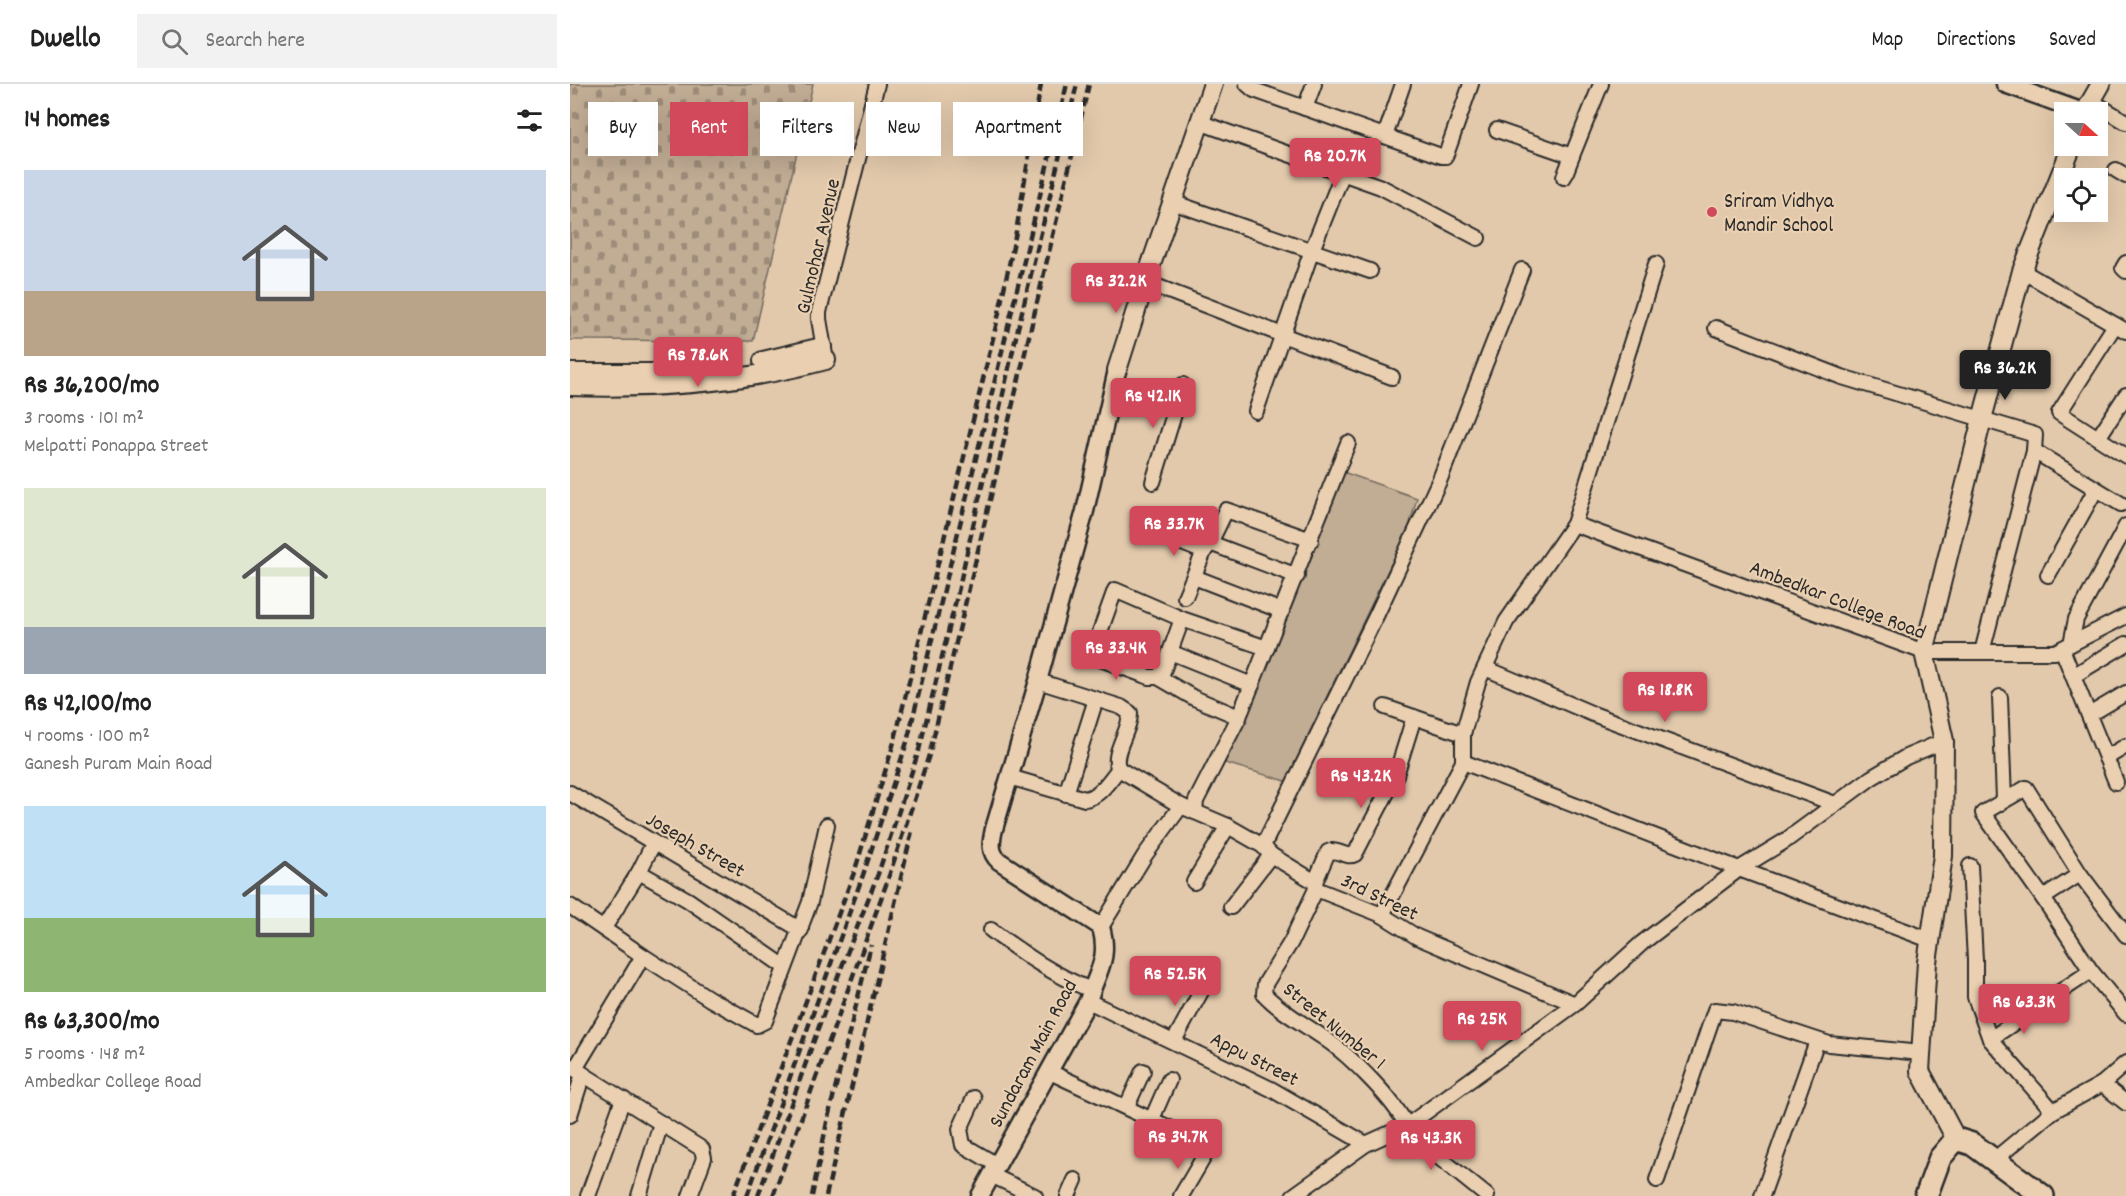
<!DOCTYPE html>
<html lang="en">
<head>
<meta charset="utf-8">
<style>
  :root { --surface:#fff; --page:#f2f2f2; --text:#222; --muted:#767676; --line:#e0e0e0; --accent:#d1495b }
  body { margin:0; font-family:Dekko,sans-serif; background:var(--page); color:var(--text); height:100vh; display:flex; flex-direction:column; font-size:22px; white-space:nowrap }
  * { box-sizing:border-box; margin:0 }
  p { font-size:20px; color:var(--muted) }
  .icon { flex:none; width:33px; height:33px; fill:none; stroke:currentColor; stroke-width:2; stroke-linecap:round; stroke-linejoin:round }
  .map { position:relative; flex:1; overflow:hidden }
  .details { display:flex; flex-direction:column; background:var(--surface); width:570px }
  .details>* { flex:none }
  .hud { position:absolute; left:18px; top:18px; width:570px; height:54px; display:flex; gap:12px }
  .needle { width:39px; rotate:111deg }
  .fabs { position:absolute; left:1484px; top:18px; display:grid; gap:12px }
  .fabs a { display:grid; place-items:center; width:54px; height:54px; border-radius:0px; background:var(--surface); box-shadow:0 6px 24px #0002; font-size:30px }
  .price { position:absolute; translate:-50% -51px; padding:0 14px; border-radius:6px; background:var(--accent); color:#fff; font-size:20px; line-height:39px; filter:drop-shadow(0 2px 3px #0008) }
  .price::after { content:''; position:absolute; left:50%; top:36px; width:18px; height:14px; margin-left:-9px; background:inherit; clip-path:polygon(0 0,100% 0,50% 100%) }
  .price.selected { background:#222; color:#fff }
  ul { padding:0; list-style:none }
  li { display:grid; align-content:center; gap:12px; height:318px; padding:0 24px }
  li span { display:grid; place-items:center; height:186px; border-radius:0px; color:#555 }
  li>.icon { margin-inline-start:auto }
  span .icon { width:108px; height:108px; fill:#fffc; stroke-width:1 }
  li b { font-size:26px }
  h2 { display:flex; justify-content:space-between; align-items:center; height:72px; padding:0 24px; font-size:26px }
  .pill { padding:0 21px; border-radius:0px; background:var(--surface); box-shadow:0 6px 24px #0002; font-size:21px; line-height:54px }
  .pill.selected { background:var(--accent); color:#fff }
  header { display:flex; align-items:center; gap:36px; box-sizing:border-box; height:84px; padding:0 30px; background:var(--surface); border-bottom:2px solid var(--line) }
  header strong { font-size:28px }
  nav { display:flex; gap:33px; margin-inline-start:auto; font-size:21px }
  .search { width:420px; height:54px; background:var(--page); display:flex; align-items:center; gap:15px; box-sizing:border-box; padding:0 21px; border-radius:0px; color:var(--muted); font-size:22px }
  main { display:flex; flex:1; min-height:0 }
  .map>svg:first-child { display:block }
  .grass { fill:#c1ac94; stroke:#766c60; stroke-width:1.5 }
  .cemetery { fill:url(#cemetery-stones); stroke:#766c60; stroke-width:1.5 }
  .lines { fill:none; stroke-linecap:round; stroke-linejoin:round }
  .minor-casing { stroke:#2b2b2b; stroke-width:18 }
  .tertiary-casing { stroke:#2b2b2b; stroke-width:21 }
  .secondary-casing { stroke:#2b2b2b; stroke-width:22 }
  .primary-casing { stroke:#2b2b2b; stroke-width:26 }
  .minor { stroke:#ead0b1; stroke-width:14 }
  .tertiary { stroke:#ead0b1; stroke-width:16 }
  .secondary { stroke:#ead0b1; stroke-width:18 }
  .primary { stroke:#ead0b1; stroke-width:21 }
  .rail { stroke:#2b2b2b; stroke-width:4.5; stroke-dasharray:9 4.5; stroke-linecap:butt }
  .poi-dot { fill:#d1495b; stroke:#ead0b1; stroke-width:2 }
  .labels { text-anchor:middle; stroke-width:4.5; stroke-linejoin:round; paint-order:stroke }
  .poi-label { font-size:21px; fill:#2b2b2b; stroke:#ead0b1; text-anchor:start }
  .street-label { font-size:21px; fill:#2b2b2b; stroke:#ead0b1 }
</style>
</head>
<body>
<header>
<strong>Dwello</strong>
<div class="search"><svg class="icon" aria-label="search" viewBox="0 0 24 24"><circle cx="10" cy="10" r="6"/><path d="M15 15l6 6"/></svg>Search here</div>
<nav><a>Map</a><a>Directions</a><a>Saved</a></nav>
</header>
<main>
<section class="details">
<h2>14 homes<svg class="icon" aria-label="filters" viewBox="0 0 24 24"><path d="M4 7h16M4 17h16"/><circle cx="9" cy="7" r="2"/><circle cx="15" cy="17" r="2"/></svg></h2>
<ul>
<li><span style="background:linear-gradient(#c9d6e8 65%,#b9a48a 0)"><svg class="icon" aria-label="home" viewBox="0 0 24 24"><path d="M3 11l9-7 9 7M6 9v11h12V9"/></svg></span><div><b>Rs 36,200/mo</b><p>3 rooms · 101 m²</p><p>Melpatti Ponappa Street</p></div></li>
<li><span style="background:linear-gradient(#dfe7d0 75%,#9aa5b1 0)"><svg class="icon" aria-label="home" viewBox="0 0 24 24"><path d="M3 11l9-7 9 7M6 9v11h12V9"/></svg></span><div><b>Rs 42,100/mo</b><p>4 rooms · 100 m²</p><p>Ganesh Puram Main Road</p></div></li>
<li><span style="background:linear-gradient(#bfe0f5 60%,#8fb573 0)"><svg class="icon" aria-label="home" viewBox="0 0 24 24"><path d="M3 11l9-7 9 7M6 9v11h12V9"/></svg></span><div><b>Rs 63,300/mo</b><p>5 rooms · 148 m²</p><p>Ambedkar College Road</p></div></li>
</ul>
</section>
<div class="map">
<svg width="1556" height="1112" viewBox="0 0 1556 1112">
  <defs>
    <pattern id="cemetery-stones" width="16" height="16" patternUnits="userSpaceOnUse" patternTransform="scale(1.5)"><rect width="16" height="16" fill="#c1ac94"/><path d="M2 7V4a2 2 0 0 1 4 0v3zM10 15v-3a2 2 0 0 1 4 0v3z" fill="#9d8c79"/></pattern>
  </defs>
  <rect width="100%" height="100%" fill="#e2c9ac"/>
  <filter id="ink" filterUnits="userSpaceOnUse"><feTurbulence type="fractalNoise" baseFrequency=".0167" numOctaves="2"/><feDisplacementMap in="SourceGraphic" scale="12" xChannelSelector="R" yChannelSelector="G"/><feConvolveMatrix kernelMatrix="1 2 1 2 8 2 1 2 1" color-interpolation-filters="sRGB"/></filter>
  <g filter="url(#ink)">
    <path class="grass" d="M773 388 847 414 839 443 716 697 652 678Z"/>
    <path class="cemetery" d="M0 0H243L183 257 0 256Z"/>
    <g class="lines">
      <g class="minor-casing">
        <g id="minor">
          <path d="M677 0 684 6 871 72H875L877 68 901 0"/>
          <path d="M1521 17 1556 38"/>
          <path d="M735 24 744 0"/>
          <path d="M629 38 811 103 908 154"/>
          <path d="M927 46 1002 72 1031 0"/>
          <path d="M815 52 833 0"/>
          <path d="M1546 86 1556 92"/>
          <path d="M994 93 1002 72"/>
          <path d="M602 118 800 187"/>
          <path d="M1556 179 1553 184 1556 187"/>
          <path d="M1452 187 1556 247"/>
          <path d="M575 198 822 293"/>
          <path d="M1545 241 1489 329 1556 372"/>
          <path d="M1146 244 1272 293 1465 351 1464 367 1412 568"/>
          <path d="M255 271 249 235V228L307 0"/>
          <path d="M686 327 742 166 772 91"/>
          <path d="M1528 354 1556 311"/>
          <path d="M1464 367 1551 420"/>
          <path d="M583 398 613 301"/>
          <path d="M1004 440 1354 568H1485L1556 532"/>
          <path d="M569 442 632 467 633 470 615 513"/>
          <path d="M640 459 727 492"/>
          <path d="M633 469 640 459 656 426 741 456"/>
          <path d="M1478 491 1526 405"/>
          <path d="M624 493 712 527"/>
          <path d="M545 506 612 535 593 587 588 593H579L525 573 522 570Z"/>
          <path d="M612 535 697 564"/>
          <path d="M1501 560 1506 535 1556 442"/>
          <path d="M1492 565 1546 698"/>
          <path d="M600 568 682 601"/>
          <path d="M915 584 1023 630 1265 720"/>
          <path d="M1503 592 1556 560"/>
          <path d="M588 593 624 614 669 633"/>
          <path d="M468 597 551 623 560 629C561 646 540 671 549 685"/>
          <path d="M1430 613 1434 715"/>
          <path d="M815 623 893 650"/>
          <path d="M1519 631 1556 609"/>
          <path d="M1536 674 1556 662"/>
          <path d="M893 678 1169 785 1360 856"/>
          <path d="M549 685 611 722 658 742 693 762 701 771 745 798 746 805 812 831 847 853 1005 920"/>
          <path d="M439 693 515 715C531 712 539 696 549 685"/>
          <path d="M0 709 231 846"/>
          <path d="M496 710 526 615"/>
          <path d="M625 728 626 717 669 633 778 359"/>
          <path d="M693 762 807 530 870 395 952 186"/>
          <path d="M1400 782 1405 876V913L1420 955"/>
          <path d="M69 788 118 816 215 883"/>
          <path d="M624 798 658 742"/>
          <path d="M745 798 758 768C767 764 777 775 785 770L826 691 844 633"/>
          <path d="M746 805 721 858 695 900 694 910C711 928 734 940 754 954 779 971 831 1021 840 1050L917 1112"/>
          <path d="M1473 814 1510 790"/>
          <path d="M0 822 73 872 140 915 187 941 195 937 240 818 257 741"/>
          <path d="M661 823 701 771"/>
          <path d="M812 831 893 678V650L908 598 936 538 1004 440 1086 180"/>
          <path d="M531 843 575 771 611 722"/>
          <path d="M34 844 69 788 83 760"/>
          <path d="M421 846C453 870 484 891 521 906"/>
          <path d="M1556 851 1510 790 1456 704 1413 729 1473 814 1521 887 1556 930"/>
          <path d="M518 917 701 1005 796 1060"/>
          <path d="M604 957 633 904"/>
          <path d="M0 982 132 1065 134 1074 120 1112"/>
          <path d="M5 985 73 872"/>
          <path d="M480 988 631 1059 635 1064V1071L611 1112"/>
          <path d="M1532 1000 1556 1019"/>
          <path d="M404 1014 390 1045 393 1061 427 1081"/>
          <path d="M557 1022 573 987"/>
          <path d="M1483 1027 1420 955 1521 887"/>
          <path d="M0 1031 13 990"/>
          <path d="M582 1035 599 996"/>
          <path d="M1424 1076 1483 1027 1532 1000 1556 979"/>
          <path d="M421 1091 465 1112"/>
          <path d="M1087 1096 1145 926 1163 928 1259 960 1351 969"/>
          <path d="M18 1112 53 1015"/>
          <path d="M69 1112 91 1039"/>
          <path d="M498 1112 505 1096"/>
          <path d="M723 1112 796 1060 838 1041 1005 920 1072 859 1169 785 1215 757 1301 694 1336 673 1374 657"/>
          <path d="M1192 1112 1247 957"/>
        </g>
      </g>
      <g class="tertiary-casing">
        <g id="tertiary">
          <path d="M1435 0 1513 28"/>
          <path d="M410 1112 518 917C527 887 540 876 531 843L429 777C419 768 421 758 424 745L468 597 515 427 547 286"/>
        </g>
      </g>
      <g class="secondary-casing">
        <g id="secondary">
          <path d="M1515 28 1531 0"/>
          <path d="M193 277 252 263"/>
          <path d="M547 286 575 198 643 0"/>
          <path d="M0 289H91"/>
          <path d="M0 302C85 305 174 298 256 276"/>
          <path d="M1386 1055 1350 987 1357 878 1373 772 1374 657 1354 568 1412 335 1452 187 1502 62"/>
        </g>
      </g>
      <g class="primary-casing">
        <path id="primary" d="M1356 1112 1370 1074 1386 1055 1402 1060 1473 1112"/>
      </g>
      <use href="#minor" class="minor"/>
      <use href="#tertiary" class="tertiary"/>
      <use href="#secondary" class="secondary"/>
      <use href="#primary" class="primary"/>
      <g class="rail">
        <path d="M163 1112 285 786 325 655 427 238 446 148 471 0"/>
        <path d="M177 1112 293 791 337 658 497 0"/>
        <path d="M188 1112 256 923 308 790 349 666 387 512 448 244 507 0"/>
        <path d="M203 1112 317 798 360 668 519 0"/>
        <path d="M242 1112 257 1038 301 861"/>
        <path d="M256 1112 342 747"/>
      </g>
    </g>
  </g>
  <circle class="poi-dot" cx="1142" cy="128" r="6"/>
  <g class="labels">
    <g class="poi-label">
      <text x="1154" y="123">Sriram Vidhya<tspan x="1154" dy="24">Mandir School</tspan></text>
    </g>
    <g class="street-label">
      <text transform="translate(247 162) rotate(-77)" y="7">Gulmohar Avenue</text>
      <text transform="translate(1268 515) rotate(21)" y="7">Ambedkar College Road</text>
      <text transform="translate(126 760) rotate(30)" y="7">Joseph Street</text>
      <text transform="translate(810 812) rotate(26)" y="7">3rd Street</text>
      <text transform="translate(765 941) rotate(39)" y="7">Street Number 1</text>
      <text transform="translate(462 969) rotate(-62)" y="7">Sundaram Main Road</text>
      <text transform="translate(685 974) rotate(27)" y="7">Appu Street</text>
    </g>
  </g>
</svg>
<div class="fabs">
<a><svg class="needle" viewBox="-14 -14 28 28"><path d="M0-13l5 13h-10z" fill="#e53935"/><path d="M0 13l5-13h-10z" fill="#767676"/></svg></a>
<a><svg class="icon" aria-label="locate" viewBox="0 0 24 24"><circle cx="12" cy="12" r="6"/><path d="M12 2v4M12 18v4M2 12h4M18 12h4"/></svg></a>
</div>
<b class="price" style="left:765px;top:105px">Rs 20.7K</b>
<b class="price" style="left:546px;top:230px">Rs 32.2K</b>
<b class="price" style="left:128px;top:304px">Rs 78.6K</b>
<b class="price selected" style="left:1435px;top:317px">Rs 36.2K</b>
<b class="price" style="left:583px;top:345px">Rs 42.1K</b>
<b class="price" style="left:604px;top:473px">Rs 33.7K</b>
<b class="price" style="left:546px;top:597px">Rs 33.4K</b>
<b class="price" style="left:1095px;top:639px">Rs 18.8K</b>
<b class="price" style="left:791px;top:725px">Rs 43.2K</b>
<b class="price" style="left:605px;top:923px">Rs 52.5K</b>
<b class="price" style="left:1454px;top:951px">Rs 63.3K</b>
<b class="price" style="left:912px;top:968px">Rs 25K</b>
<b class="price" style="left:608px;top:1086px">Rs 34.7K</b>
<b class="price" style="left:861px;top:1087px">Rs 43.3K</b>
<div class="hud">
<a class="pill">Buy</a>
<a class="pill selected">Rent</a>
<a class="pill">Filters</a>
<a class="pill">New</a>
<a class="pill">Apartment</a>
</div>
</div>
</main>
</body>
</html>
